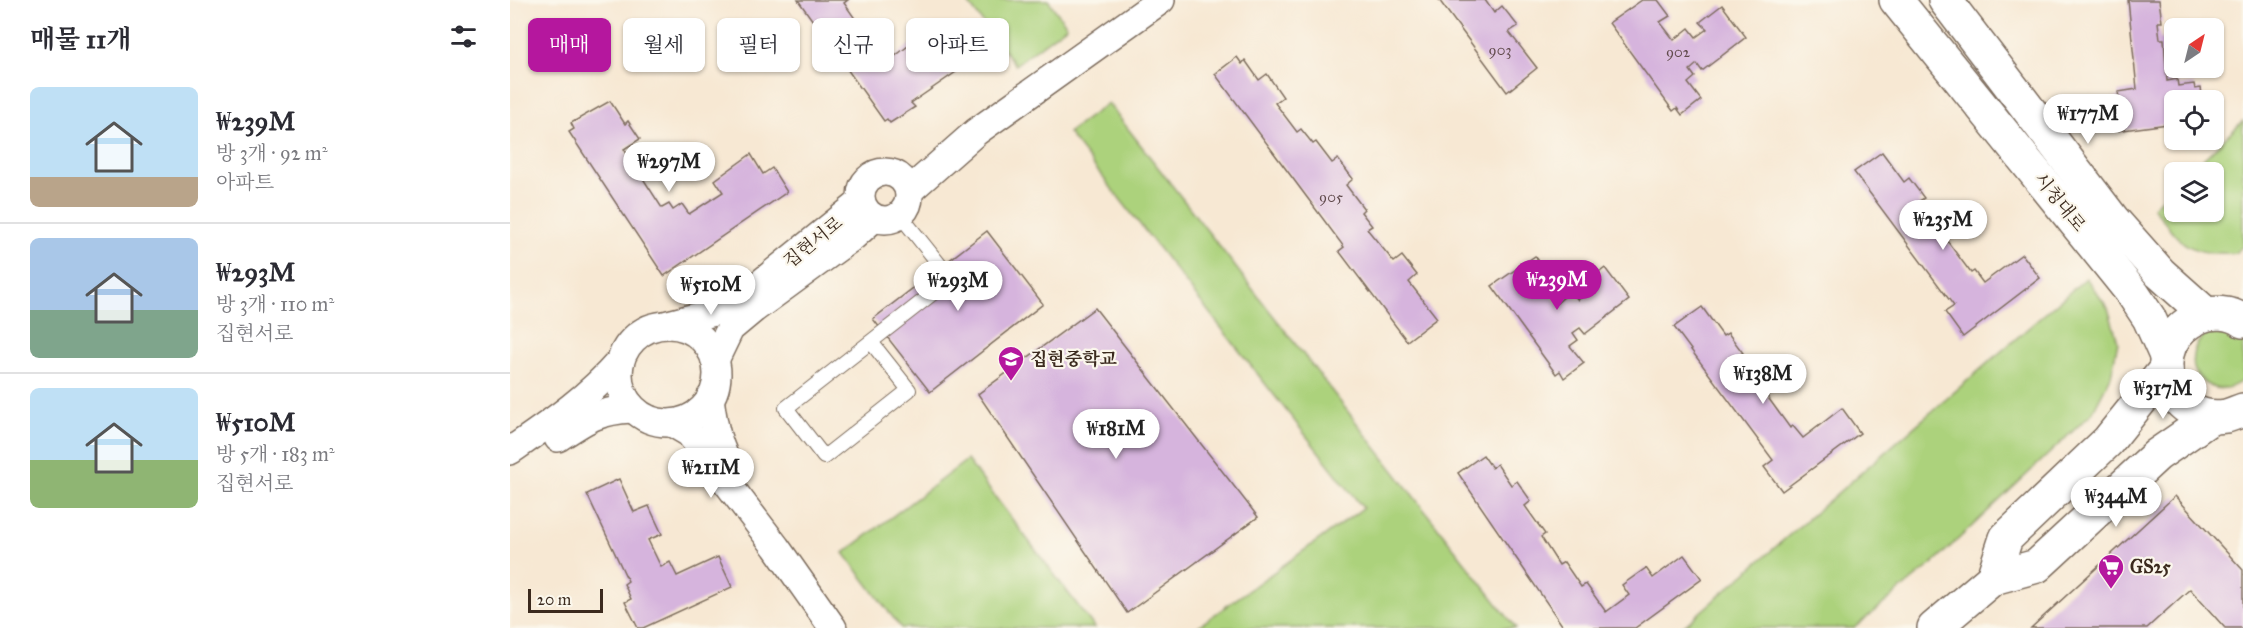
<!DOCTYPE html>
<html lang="ko">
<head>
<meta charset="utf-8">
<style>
  :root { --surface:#fff; --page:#f2f2f3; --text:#2b2b33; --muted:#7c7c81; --line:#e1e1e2; --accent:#b5179e }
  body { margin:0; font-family:"IM FELL Great Primer","Noto Serif KR",serif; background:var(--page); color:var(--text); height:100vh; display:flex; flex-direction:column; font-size:22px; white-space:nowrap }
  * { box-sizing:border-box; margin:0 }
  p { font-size:20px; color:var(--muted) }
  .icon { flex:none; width:33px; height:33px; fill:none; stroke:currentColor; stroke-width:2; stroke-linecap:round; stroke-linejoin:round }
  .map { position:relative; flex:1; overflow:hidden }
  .side { display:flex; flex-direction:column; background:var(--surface); width:510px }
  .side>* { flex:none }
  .hud { position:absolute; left:18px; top:18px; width:570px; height:54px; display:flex; gap:12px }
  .needle { width:39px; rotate:35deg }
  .tools { position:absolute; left:1654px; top:18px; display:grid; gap:12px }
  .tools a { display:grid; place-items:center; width:60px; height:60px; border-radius:9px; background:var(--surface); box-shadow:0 2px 4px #0004; font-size:30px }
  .scale { position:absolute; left:18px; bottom:15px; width:75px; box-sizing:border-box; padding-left:6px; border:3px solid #3b2a1e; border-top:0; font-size:16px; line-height:21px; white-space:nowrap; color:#3b2a1e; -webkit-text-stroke:4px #fbf7ec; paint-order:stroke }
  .price { position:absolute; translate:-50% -51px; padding:0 14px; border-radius:21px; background:#fff; color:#222; font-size:20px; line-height:39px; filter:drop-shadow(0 2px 3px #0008) }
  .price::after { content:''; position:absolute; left:50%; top:36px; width:18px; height:14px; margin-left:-9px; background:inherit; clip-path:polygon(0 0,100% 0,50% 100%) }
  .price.active { background:var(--accent); color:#fff }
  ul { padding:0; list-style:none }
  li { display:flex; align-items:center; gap:18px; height:150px; padding:0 30px }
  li+li { border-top:2px solid var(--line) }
  li span { display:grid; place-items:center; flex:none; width:168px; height:120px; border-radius:9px; color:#555 }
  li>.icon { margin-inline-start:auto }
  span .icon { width:72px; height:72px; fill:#fffc; stroke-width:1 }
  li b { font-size:26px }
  h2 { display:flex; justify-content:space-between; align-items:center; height:72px; padding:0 30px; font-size:26px }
  .pill { padding:0 21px; border-radius:9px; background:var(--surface); box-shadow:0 2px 4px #0004; font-size:21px; line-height:54px }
  .pill.active { background:var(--accent); color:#fff }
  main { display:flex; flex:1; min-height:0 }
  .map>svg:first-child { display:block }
  .green { fill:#acd27c; stroke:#747e4d; stroke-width:1.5 }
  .building { fill:#d6b4dd }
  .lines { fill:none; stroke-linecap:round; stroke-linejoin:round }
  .lane-casing { stroke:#7d6c5d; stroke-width:16 }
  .street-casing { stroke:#7d6c5d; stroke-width:30 }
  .secondary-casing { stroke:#7d6c5d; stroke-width:36 }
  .lane { stroke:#fff; stroke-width:14 }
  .street { stroke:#fff; stroke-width:27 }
  .secondary { stroke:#fff; stroke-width:33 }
  .labels { text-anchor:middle; stroke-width:4.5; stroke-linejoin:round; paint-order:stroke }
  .number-label { font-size:15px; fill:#624c4e }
  .street-label { font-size:18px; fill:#3b2a1e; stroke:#fbf7ec }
  .poi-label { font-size:18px; font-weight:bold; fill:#3b2a1e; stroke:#fbf7ec; text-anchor:start }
</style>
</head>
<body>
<main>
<section class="side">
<h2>매물 11개<svg class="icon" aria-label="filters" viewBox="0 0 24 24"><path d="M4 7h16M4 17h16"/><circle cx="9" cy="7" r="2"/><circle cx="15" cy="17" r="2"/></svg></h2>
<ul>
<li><span style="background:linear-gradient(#bfe0f5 75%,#b9a48a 0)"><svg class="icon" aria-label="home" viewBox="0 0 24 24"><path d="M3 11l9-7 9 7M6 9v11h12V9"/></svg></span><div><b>₩239M</b><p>방 3개 · 92 m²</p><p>아파트</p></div></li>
<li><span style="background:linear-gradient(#a9c7e8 60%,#7fa58c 0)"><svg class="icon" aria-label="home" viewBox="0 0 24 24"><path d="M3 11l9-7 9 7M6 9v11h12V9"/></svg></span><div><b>₩293M</b><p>방 3개 · 110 m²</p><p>집현서로</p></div></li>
<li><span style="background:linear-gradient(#bfe0f5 60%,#8fb573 0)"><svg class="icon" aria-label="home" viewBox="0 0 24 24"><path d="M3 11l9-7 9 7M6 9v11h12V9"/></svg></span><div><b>₩510M</b><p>방 5개 · 183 m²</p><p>집현서로</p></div></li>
</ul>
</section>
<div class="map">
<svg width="1733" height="628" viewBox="0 0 1733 628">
  <rect width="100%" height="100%" fill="#fbf7ec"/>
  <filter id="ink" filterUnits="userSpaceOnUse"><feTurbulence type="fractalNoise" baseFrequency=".0167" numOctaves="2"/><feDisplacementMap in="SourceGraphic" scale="12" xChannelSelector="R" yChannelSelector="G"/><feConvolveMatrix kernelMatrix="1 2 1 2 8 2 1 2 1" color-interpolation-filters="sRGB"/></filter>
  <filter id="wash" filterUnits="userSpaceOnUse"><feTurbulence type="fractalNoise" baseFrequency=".008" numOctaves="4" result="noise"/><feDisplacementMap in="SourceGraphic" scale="24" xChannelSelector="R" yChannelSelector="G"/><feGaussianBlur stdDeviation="1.35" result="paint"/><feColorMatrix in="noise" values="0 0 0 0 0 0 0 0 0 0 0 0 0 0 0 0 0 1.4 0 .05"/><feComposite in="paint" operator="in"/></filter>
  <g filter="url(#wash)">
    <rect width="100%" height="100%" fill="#f7e8d3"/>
    <g class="green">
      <path d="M456 0H538L557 26 505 65Z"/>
      <path d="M598 103 1006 628H686L853 508 558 133Z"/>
      <path d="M1733 121V246L1725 253C1676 256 1671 243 1643 207L1665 186V212H1704V172H1680Z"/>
      <path d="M1576 278 1598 308 1608 342 1601 376 1582 413 1422 564 1344 628H1172Z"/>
      <path d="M1704 330H1714L1733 339V380C1695 410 1658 352 1704 330Z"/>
      <path d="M457 460 585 628H391L334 553Z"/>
    </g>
    <g id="blocks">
      <g class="building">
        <path d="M288 0H338L334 3 376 63 402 43 410 54 439 35 459 63 401 103 405 107 380 123 377 119 374 121Z"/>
        <path d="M929 0H975L984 13 992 6 1008 26 999 32 1027 68 997 92Z"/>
        <path d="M1132 0H1148L1160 16 1150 22 1164 40 1179 28 1186 37 1197 29 1190 22 1212 5 1236 37 1192 71 1187 64 1180 70 1185 77 1178 83 1191 100 1172 115 1167 108 1163 111 1099 23Z"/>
        <path d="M1618 0H1649L1652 22H1648L1650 39H1654L1657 81 1667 79 1668 86 1684 84 1685 89 1691 88 1693 100H1665V123L1606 131 1601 99 1609 97 1608 92 1627 89Z"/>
        <path d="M727 57 732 64 735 60 749 80 757 74 773 97 765 103 787 132 791 129 803 144 806 142 822 163 828 159 843 179 836 185 854 209 851 212 862 226 857 229 884 262 892 256 907 275 899 282 927 318 897 341 829 251 834 247 705 74Z"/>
        <path d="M100 101 115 124 118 121 130 139 114 149 152 208 159 204 163 210 172 204 179 214 213 192 205 180 241 154 253 174 262 168 277 192 154 276 59 132 64 129 61 123Z"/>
        <path d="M1372 152 1394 182 1399 178 1414 198 1408 202 1461 273 1464 271 1473 283 1512 254 1530 278 1453 337 1435 312 1444 306 1344 172Z"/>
        <path d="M477 231 533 304 420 392 363 319Z"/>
        <path d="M1025 256 1043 279 1033 285 1047 303 1061 291 1068 300 1079 292 1073 285 1095 268 1119 300 1075 334 1070 328 1063 333 1068 340 1060 346 1074 363 1054 378 1050 371 1046 374 982 286Z"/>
        <path d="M1192 307 1213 336 1218 333 1233 353 1228 356 1280 428 1283 426 1293 438 1332 408 1350 433 1272 491 1254 467 1263 460 1164 327Z"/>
        <path d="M585 308 748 517 617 613 468 394Z"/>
        <path d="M973 455 982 468 987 464 1001 485 1007 481 1021 501 1015 506 1035 534 1031 537 1049 565 1054 562 1071 587 1076 584 1096 612 1119 595 1112 585 1136 568 1143 578 1174 555 1192 579 1125 628H1054L948 473Z"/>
        <path d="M109 479 124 512 139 506 152 534 138 540 151 567 160 562 167 576 208 557 222 587 133 628H128L115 602 121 599 114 584 118 581 77 494Z"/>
        <path d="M1665 496 1733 570V628H1715L1680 589 1637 628H1521Z"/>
      </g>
    </g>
  </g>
  <g filter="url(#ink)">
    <use href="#blocks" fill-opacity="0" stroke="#7d6c5d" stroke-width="1.5"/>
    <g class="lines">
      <g class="lane-casing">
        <path id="lane" d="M361 342 399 390 314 457 276 408 441 279 390 215"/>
      </g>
      <g class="street-casing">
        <g id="street">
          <circle cx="375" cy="196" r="24"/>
          <path d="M399 191 466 132 651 0"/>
          <path d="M158 324 201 313 236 295 351 202"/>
          <circle cx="158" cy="374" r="49"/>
          <path d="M205 360 220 329 244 309 344 236 364 218"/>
          <path d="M200 398C204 428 208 447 223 473"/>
          <path d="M162 423 179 433 266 547 323 628"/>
          <path d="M48 438C77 419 87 411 122 409"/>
          <path d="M0 451C39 424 78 398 109 362"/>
        </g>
      </g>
      <g class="secondary-casing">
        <g id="secondary">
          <path d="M1386 0 1623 294 1639 318 1656 356"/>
          <path d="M1435 0 1603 220 1650 273 1696 314"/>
          <path d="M1733 321C1721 312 1702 311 1689 317 1630 343 1657 426 1716 416 1721 415 1727 412 1733 410"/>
          <path d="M1483 578 1496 538 1598 441 1655 370"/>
          <path d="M1424 628 1483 578 1527 566 1647 455 1702 417"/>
        </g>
      </g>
      <use href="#lane" class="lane"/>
      <use href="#street" class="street"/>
      <use href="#secondary" class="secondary"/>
    </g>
  </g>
  <defs>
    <g id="school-pin" transform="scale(1.35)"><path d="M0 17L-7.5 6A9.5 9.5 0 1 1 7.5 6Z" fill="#b5179e" stroke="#fbf7ec"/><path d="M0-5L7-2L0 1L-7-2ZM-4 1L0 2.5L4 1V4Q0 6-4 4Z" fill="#fff"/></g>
    <g id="supermarket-pin" transform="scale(1.35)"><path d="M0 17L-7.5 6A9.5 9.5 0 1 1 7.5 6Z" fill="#b5179e" stroke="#fbf7ec"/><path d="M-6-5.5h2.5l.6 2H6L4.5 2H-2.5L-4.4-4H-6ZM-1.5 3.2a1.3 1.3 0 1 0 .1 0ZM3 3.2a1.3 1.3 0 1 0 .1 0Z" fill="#fff"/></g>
  </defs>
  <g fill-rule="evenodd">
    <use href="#school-pin" x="501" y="359"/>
    <use href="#supermarket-pin" x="1601" y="567"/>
  </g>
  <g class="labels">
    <g class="number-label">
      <text x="990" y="55">903</text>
      <text x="1168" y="57">902</text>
      <text x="821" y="202">905</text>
    </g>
    <g class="street-label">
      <text transform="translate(1550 202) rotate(51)" y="6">시청대로</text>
      <text transform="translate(303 242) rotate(-39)" y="6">집현서로</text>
    </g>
    <g class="poi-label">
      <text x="520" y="365">집현중학교</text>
      <text x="1620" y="573">GS25</text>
    </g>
  </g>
</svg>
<div class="tools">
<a><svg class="needle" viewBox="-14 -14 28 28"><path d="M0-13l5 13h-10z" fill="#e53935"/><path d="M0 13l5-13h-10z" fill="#7c7c81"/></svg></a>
<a><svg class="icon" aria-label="locate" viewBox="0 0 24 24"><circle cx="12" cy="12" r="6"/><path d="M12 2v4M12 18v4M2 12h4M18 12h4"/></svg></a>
<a><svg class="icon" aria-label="layers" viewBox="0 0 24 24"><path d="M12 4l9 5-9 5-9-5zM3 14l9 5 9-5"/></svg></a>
</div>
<div class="scale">20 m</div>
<b class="price" style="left:1578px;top:145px">₩177M</b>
<b class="price" style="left:159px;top:193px">₩297M</b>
<b class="price" style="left:1433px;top:251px">₩235M</b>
<b class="price active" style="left:1047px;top:311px">₩239M</b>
<b class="price" style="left:448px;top:312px">₩293M</b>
<b class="price" style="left:201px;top:316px">₩510M</b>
<b class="price" style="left:1253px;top:405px">₩138M</b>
<b class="price" style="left:1653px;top:420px">₩317M</b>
<b class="price" style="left:606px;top:460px">₩181M</b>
<b class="price" style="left:201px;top:499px">₩211M</b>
<b class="price" style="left:1606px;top:528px">₩344M</b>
<div class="hud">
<a class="pill active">매매</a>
<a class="pill">월세</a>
<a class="pill">필터</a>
<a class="pill">신규</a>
<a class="pill">아파트</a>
</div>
</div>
</main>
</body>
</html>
